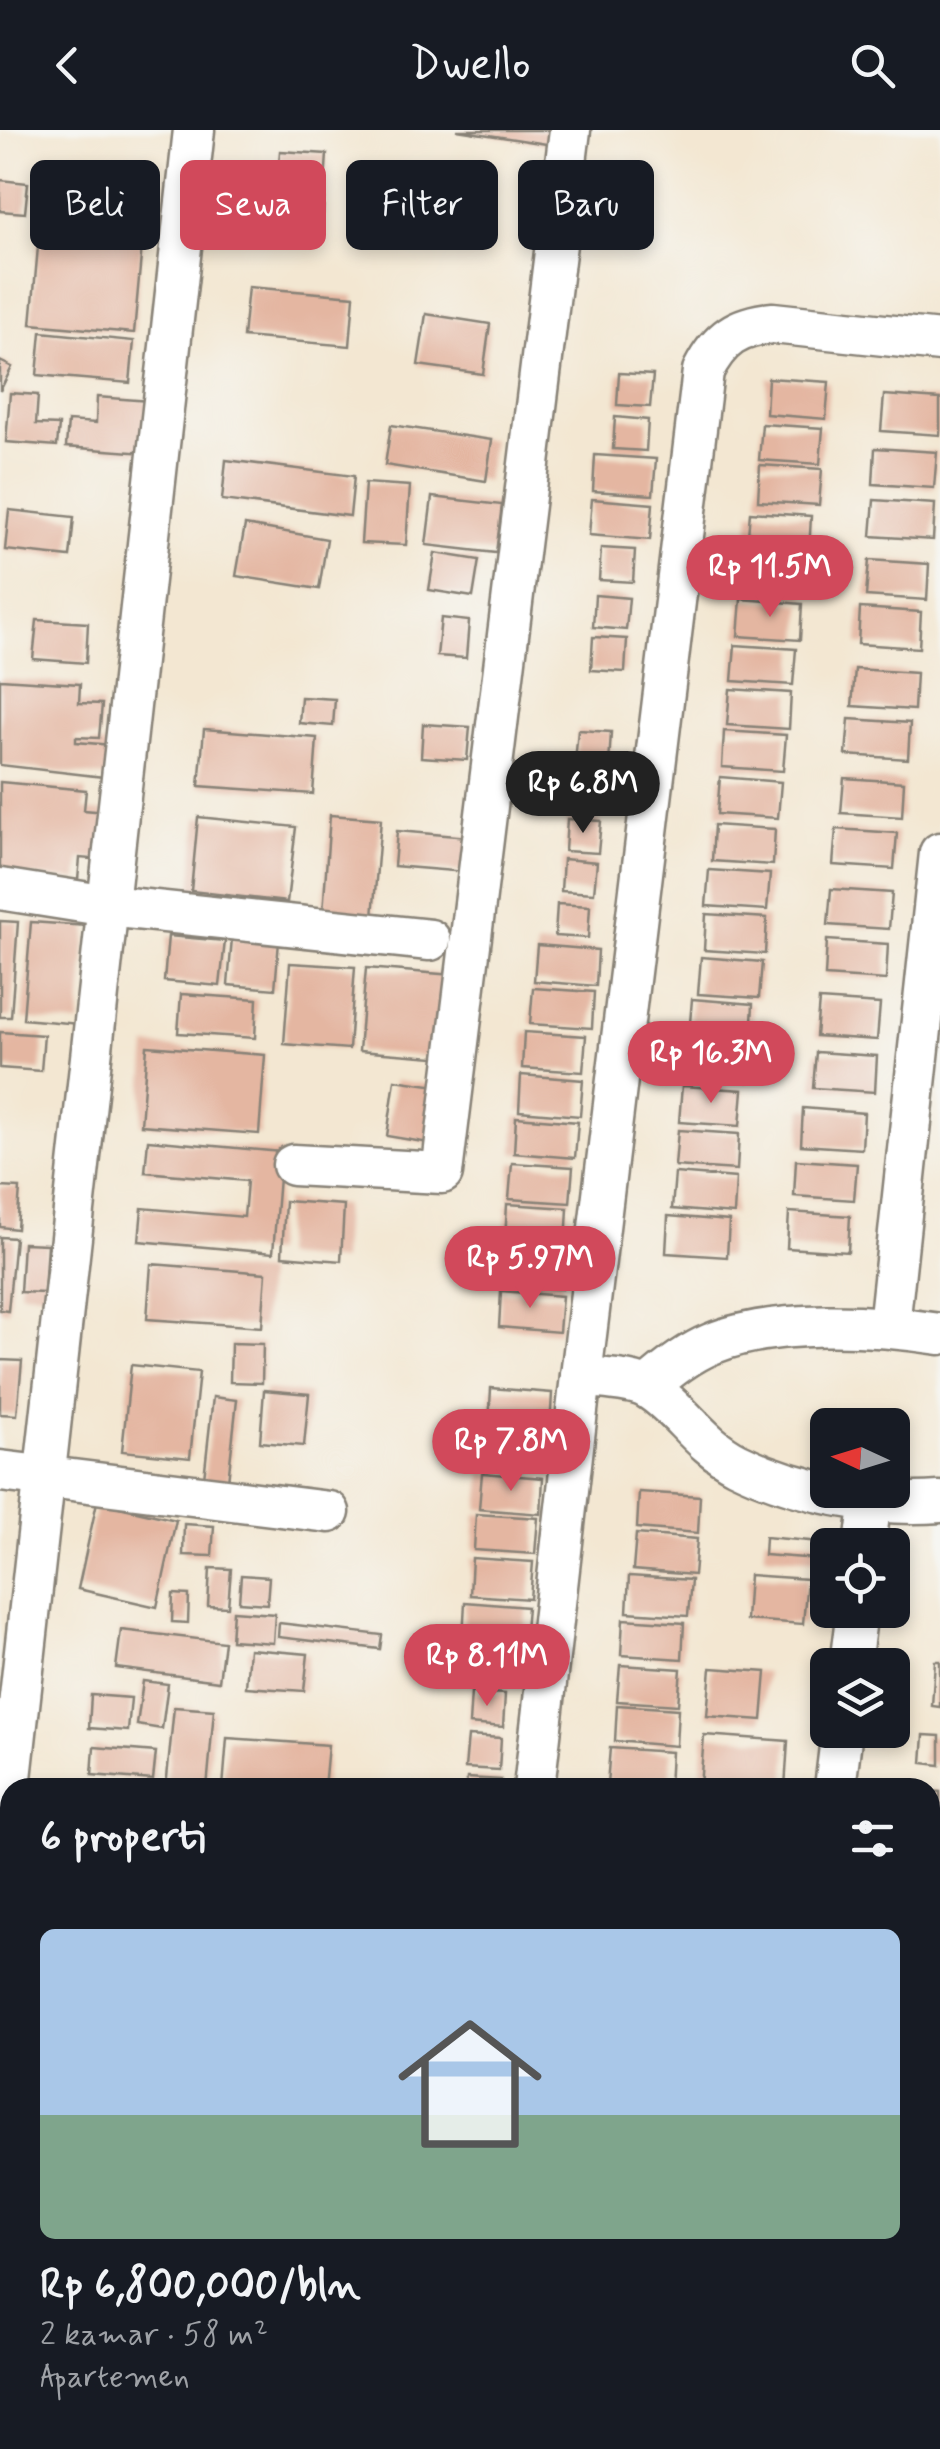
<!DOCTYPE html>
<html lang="id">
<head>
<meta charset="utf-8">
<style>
  :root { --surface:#171b24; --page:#242831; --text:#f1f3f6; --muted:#9ea1a6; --line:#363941; --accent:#d1495b }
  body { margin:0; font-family:Mynerve,sans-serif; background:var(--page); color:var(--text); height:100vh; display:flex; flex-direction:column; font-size:38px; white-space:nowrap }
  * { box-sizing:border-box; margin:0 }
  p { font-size:32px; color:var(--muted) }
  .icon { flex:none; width:55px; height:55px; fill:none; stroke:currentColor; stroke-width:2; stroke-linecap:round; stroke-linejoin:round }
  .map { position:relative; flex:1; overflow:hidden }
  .side { position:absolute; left:0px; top:1648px; width:940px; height:672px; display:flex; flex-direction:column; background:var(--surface); border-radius:30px 30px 0 0; box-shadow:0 5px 15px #0003 }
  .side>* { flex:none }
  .top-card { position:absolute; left:30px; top:30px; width:880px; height:90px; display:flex; gap:20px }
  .needle { width:65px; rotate:274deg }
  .controls { position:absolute; left:810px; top:1278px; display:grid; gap:20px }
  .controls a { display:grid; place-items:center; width:100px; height:100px; border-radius:15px; background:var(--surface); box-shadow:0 5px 15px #0003; font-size:50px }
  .price { position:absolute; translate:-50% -85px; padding:0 22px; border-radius:35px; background:var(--accent); color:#fff; font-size:32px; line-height:65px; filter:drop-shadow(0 2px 5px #0008) }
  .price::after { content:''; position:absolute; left:50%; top:60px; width:30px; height:22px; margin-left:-15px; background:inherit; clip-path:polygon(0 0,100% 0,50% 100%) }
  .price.active { background:#222; color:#fff }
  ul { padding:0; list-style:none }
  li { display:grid; align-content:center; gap:20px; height:530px; padding:0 40px }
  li+li { border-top:2px solid var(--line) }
  li span { display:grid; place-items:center; height:310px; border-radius:15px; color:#555 }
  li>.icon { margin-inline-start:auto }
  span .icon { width:180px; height:180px; fill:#fffc; stroke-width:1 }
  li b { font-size:42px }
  h2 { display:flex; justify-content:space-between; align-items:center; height:120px; padding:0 40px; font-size:42px }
  .pill { padding:0 35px; border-radius:15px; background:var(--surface); box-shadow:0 5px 15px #0003; font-size:35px; line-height:90px }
  .pill.active { background:var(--accent); color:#fff }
  header { display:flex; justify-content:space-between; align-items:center; height:130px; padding:0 40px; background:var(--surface); font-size:45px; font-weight:600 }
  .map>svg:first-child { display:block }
  .building { fill:#e4b6a1 }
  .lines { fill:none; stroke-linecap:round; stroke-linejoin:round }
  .minor-casing { stroke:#888277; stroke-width:45 }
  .minor { stroke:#fff; stroke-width:40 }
</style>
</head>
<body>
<header><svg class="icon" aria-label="back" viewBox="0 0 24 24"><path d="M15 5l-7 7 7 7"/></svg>Dwello<svg class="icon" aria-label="search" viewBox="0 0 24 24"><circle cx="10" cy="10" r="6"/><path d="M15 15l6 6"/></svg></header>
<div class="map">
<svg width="940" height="2319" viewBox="0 0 940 2319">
  <rect width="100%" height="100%" fill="#f6f6f2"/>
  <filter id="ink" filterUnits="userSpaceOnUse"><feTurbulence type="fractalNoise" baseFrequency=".01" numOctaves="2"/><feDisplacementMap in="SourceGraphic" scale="20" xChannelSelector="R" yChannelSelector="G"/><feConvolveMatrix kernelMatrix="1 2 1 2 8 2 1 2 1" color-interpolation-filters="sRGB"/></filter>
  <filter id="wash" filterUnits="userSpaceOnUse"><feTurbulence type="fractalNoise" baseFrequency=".0048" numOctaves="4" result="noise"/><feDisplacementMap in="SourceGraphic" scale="40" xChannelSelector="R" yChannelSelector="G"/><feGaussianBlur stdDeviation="2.25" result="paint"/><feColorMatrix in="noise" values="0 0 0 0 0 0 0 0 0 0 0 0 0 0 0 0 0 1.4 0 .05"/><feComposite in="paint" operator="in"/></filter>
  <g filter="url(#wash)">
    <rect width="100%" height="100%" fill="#f3e7d2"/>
    <g id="blocks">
      <g class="building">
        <path d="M457 0H555L553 15Z"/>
        <path d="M280 21 327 24 322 97 275 94Z"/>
        <path d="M0 50 28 53 25 83 0 81Z"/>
        <path d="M40 95 143 104 134 203 31 194Z"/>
        <path d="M248 157 354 166 350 216 243 207Z"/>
        <path d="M426 184 490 194 483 244 418 235Z"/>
        <path d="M41 202 134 211 130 253 37 245Z"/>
        <path d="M0 231 12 237 0 261Z"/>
        <path d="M619 243 653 245 650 277 617 275Z"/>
        <path d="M768 248 829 252 826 289 766 284Z"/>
        <path d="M10 263 38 265 36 294 59 295 57 316 6 312Z"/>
        <path d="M884 265 940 269V305L881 301Z"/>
        <path d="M97 267 149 271 145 323 66 317 68 291 96 293Z"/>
        <path d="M615 287 648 290 646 321 613 319Z"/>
        <path d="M762 294 823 298 820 334 759 330Z"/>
        <path d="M391 295 492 310 486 351 385 335Z"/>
        <path d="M875 318 937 322 934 358 873 354Z"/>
        <path d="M595 325 656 329 653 365 593 361Z"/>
        <path d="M226 330 354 346 350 386 222 370Z"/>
        <path d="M760 335 822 339 819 375 758 371Z"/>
        <path d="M365 353 410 356 406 415 361 413Z"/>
        <path d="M432 367 502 375 496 423 426 415Z"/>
        <path d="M592 369 653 374 650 410 589 405Z"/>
        <path d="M874 370 935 374 933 410 871 406Z"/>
        <path d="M9 380 74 387 70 427 5 420Z"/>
        <path d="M750 382 811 386 809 422 747 418Z"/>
        <path d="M245 395 327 409 319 459 236 446Z"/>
        <path d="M601 418 635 420 633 452 599 450Z"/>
        <path d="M435 423 479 430 473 467 429 460Z"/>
        <path d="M746 427 808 431 805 467 744 463Z"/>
        <path d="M869 430 929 434 927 470 866 466Z"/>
        <path d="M595 465 629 468 626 500 593 497Z"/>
        <path d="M741 469 802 474 800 510 738 506Z"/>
        <path d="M860 478 921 482 919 518 858 514Z"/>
        <path d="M441 488 469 491 466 528 437 526Z"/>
        <path d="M37 490 88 493 86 533 33 529Z"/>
        <path d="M593 507 627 509 625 542 591 540Z"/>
        <path d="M735 515 796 519 793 555 732 551Z"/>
        <path d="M855 539 916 543 914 580 852 576Z"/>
        <path d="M0 549 80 554 79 573 102 574 99 608 76 607V612L124 616 121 649 0 635Z"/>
        <path d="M730 559 791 563 789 599 727 595Z"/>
        <path d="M301 567 335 569 333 596 299 593Z"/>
        <path d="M849 589 910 593 908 629 846 625Z"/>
        <path d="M423 594 470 597 467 630 421 627Z"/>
        <path d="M204 599 317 608 313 664 199 656Z"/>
        <path d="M578 600 611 602 609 634 575 632Z"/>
        <path d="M724 601 786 605 783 641 722 637Z"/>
        <path d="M575 643 609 645 607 677 573 675Z"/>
        <path d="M720 647 781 652 778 688 717 684Z"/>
        <path d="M844 648 904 652 902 687 841 683Z"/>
        <path d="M0 652 86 660 84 680 106 682 102 730 80 728 78 750 0 743Z"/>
        <path d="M330 685 381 689 373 787 323 783Z"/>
        <path d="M198 687 296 697 287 772 191 761Z"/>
        <path d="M567 689 601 691 598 723 565 721Z"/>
        <path d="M714 695 775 699 773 735 712 731Z"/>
        <path d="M836 699 897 703 894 739 833 735Z"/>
        <path d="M397 701 480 708 477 743 394 736Z"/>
        <path d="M563 729 597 732 594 763 561 761Z"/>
        <path d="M709 740 770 744 767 780 706 776Z"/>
        <path d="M831 759 892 763 889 799 828 795Z"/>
        <path d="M557 774 590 776 588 808 555 806Z"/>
        <path d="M706 784 767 788 765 824 704 820Z"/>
        <path d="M0 791 18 792 11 887H0Z"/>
        <path d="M31 792 87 796 79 894 23 889Z"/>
        <path d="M168 806 225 811 220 856 164 851Z"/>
        <path d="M232 808 279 811 275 859 228 855Z"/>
        <path d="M827 810 888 814 886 850 825 846Z"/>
        <path d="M537 815 598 820 596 856 534 851Z"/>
        <path d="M701 827 762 832 759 868 698 864Z"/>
        <path d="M290 833 355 837 349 919 284 914Z"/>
        <path d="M366 838 453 845 446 928 359 921Z"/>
        <path d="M533 858 594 862 592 898 530 894Z"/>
        <path d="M181 864 257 869 255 908 178 903Z"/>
        <path d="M692 869 753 874 751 910 689 905Z"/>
        <path d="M819 870 880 874 877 910 816 906Z"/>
        <path d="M0 902 44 905 41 941 0 938Z"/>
        <path d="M524 902 586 906 583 942 522 938Z"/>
        <path d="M690 912 751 916 748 952 687 948Z"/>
        <path d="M147 916 265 925 259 1004 141 995Z"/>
        <path d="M816 922 877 926 875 962 813 958Z"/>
        <path d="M521 945 583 950 580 986 519 981Z"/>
        <path d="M395 950 437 956 429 1013 387 1006Z"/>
        <path d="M682 956 743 960 740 996 679 992Z"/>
        <path d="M803 978 864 983 862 1019 801 1015Z"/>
        <path d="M516 987 578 992 575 1028 514 1023Z"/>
        <path d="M678 1000 739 1004 737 1040 675 1036Z"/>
        <path d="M148 1010 281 1022 273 1123 139 1111 142 1078 244 1087 247 1051 145 1042Z"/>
        <path d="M796 1030 857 1034 854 1070 794 1066Z"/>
        <path d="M512 1033 573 1037 570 1073 509 1069Z"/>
        <path d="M675 1043 736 1048 734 1084 672 1079Z"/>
        <path d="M0 1057 20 1058 17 1099 0 1097Z"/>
        <path d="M285 1071 344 1075 341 1131 282 1126Z"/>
        <path d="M507 1074 568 1078 566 1114 505 1110Z"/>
        <path d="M789 1082 850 1086 848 1122 787 1118Z"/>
        <path d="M668 1086 729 1091 727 1127 666 1123Z"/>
        <path d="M0 1107 15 1108 8 1181 0 1180Z"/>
        <path d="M23 1113 47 1114 44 1163 20 1162Z"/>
        <path d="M503 1119 564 1123 562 1159 501 1155Z"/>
        <path d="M151 1134 266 1143 262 1197 147 1189Z"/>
        <path d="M501 1161 562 1166 559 1202 499 1197Z"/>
        <path d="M231 1213 263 1214 262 1253 230 1252Z"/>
        <path d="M0 1230 22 1231 17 1285 0 1284Z"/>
        <path d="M131 1235 199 1242 190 1328 122 1321Z"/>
        <path d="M491 1258 552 1263 550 1298 489 1294Z"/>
        <path d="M264 1260 309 1264 304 1316 260 1312Z"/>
        <path d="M213 1267 237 1270 227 1360 203 1357Z"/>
        <path d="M483 1300 544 1305 542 1341 481 1336Z"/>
        <path d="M482 1343 543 1348 541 1384 479 1379Z"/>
        <path d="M639 1362 700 1366 698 1403 637 1398Z"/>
        <path d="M97 1372 176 1390 157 1477 78 1459Z"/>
        <path d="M476 1384 538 1388 535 1424 474 1420Z"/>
        <path d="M184 1394 214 1396 212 1426 183 1425Z"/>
        <path d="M636 1404 697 1409 694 1445 633 1440Z"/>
        <path d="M765 1407 820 1412 818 1429 764 1425Z"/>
        <path d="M472 1428 533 1432 530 1469 470 1465Z"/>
        <path d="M210 1438 231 1439 228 1477 208 1476Z"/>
        <path d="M241 1445 269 1447 267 1474 239 1472Z"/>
        <path d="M749 1445 807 1449 803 1494 746 1490Z"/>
        <path d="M629 1446 691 1450 688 1486 627 1482Z"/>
        <path d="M173 1464 189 1465 188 1493 172 1492Z"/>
        <path d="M465 1472 527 1477 524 1513 463 1508Z"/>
        <path d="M233 1481 275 1484 273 1513 231 1510Z"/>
        <path d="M623 1489 684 1493 682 1529 621 1525Z"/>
        <path d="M279 1493 382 1505 380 1519 278 1507Z"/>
        <path d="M121 1500 224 1512 219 1551 116 1538Z"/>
        <path d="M249 1519 308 1524 304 1561 246 1557Z"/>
        <path d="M478 1521 511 1523 509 1555 476 1552Z"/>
        <path d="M935 1531H940V1577L932 1576Z"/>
        <path d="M620 1535 681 1539 678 1575 617 1571Z"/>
        <path d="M711 1538 766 1542 762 1590 707 1586Z"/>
        <path d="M143 1551 168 1554 162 1599 137 1595Z"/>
        <path d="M471 1562 505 1564 503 1597 469 1594Z"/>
        <path d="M91 1565 131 1568 128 1601 89 1598Z"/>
        <path d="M617 1575 678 1579 676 1616 615 1611Z"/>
        <path d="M174 1577 214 1580 207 1658H166Z"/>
        <path d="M704 1605 788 1611 785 1658 700 1657Z"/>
        <path d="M924 1605 940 1606V1635L922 1633Z"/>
        <path d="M468 1606 501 1608 499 1640 465 1638Z"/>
        <path d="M227 1608 328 1615 324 1658H223Z"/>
        <path d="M94 1617 156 1622 153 1650 92 1645Z"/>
        <path d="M610 1618 671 1622 669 1658 607 1654Z"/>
        <path d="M467 1648 501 1650 500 1658H466Z"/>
        <path d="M930 1661 940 1662V1710L930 1709Z"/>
        <path d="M930 1737 940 1738V1764H930Z"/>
        <path d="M930 1796 940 1797V1842H930Z"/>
        <path d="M930 1874 940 1875V1910H930Z"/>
        <path d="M930 2145H940V2182L930 2181Z"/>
        <path d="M930 2192 940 2193V2229L930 2228Z"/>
        <path d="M930 2244 940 2245V2281H930Z"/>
        <path d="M0 2249H10V2300L0 2299Z"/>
        <path d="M930 2295H940V2319H907L908 2310H930Z"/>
        <path d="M421 2310H469V2319H420Z"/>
        <path d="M659 2310H703V2319H658Z"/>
        <path d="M499 2313 543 2315V2319H498Z"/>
        <path d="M745 2313 787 2316V2319H744Z"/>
      </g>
    </g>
  </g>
  <g filter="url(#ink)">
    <use href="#blocks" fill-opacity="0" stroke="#888277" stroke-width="2.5"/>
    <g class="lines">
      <g class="minor-casing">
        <g id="minor">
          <path d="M0 759 108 776 430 810"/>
          <path d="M293 1035 442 1043 570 0"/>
          <path d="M889 1196 940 723"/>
          <path d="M581 1246 703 241C719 209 737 196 773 193L940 211"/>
          <path d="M648 1257C667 1240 687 1224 711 1214 773 1188 875 1194 940 1204"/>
          <path d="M0 1341 329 1382"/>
          <path d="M865 1415 871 1370"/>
          <path d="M850 1535 857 1480"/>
          <path d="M534 1658 581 1246C600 1249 634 1249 649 1259 680 1278 699 1314 737 1333 796 1362 875 1377 940 1372"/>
          <path d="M835 1658 842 1600"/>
          <path d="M0 1747 194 0"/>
          <path d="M930 1990 940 1991"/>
          <path d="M930 2102 940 2103"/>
          <path d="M0 2303 10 2304"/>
          <path d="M73 2310 174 2319"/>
          <path d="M349 2319 350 2310"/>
          <path d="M579 2319 580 2310"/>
          <path d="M835 2319 836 2310"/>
        </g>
      </g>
      <use href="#minor" class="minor"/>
    </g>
  </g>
</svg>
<div class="controls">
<a><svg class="needle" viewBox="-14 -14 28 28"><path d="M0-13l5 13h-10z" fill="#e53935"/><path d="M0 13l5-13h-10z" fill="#9ea1a6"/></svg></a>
<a><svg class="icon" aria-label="locate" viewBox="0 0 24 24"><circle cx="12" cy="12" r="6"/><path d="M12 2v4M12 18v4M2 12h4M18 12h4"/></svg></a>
<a><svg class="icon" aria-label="layers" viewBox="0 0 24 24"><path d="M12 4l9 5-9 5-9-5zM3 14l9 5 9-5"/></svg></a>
</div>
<b class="price" style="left:770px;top:490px">Rp 11.5M</b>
<b class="price active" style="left:583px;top:706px">Rp 6.8M</b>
<b class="price" style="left:711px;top:976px">Rp 16.3M</b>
<b class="price" style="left:530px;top:1181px">Rp 5.97M</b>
<b class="price" style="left:511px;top:1364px">Rp 7.8M</b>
<b class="price" style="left:487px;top:1579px">Rp 8.11M</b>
<div class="top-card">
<a class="pill">Beli</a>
<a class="pill active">Sewa</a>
<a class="pill">Filter</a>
<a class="pill">Baru</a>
</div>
<section class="side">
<h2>6 properti<svg class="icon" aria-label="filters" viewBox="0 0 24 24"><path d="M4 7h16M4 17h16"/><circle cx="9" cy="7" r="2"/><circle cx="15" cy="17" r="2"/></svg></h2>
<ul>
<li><span style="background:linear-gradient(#a9c7e8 60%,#7fa58c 0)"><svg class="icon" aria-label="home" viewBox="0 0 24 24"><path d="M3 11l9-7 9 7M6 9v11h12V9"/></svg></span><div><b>Rp 6,800,000/bln</b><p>2 kamar · 58 m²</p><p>Apartemen</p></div></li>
</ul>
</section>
</div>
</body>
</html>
